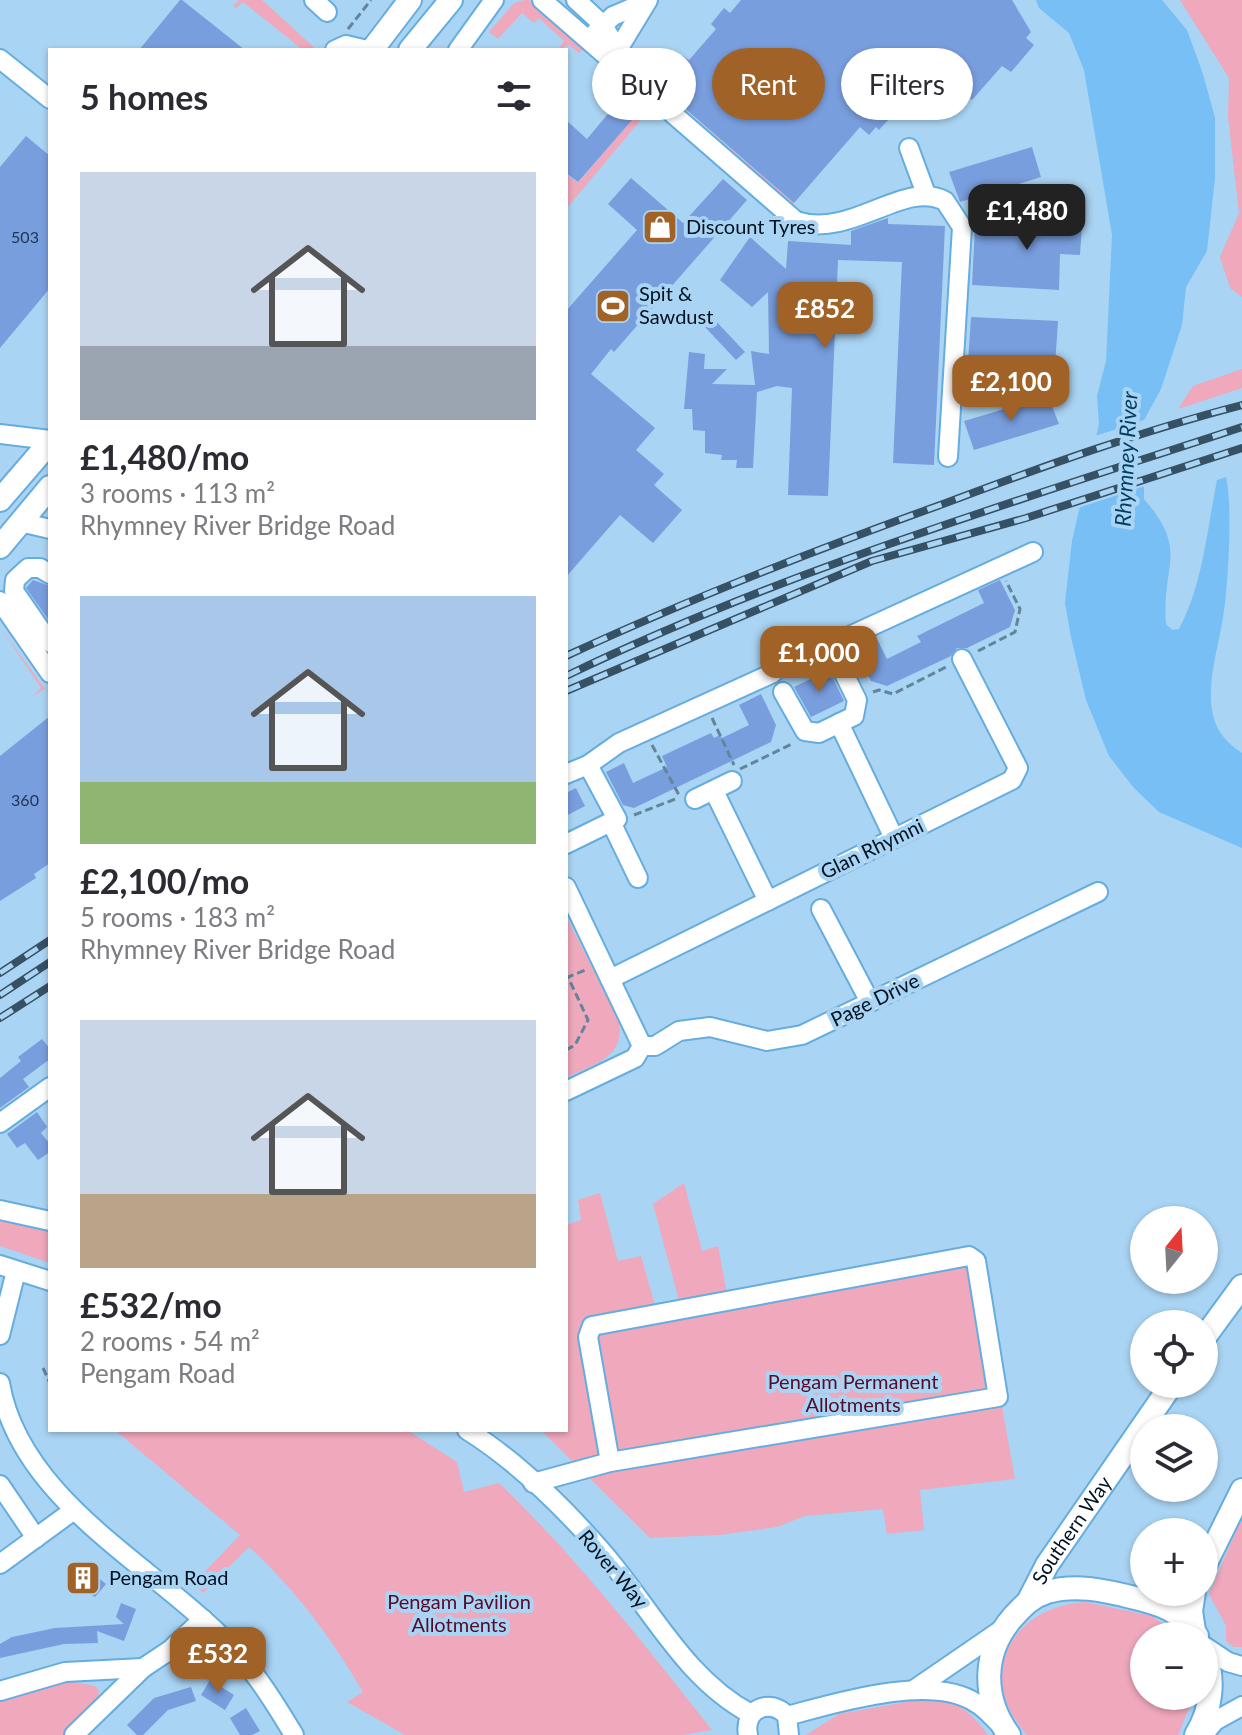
<!DOCTYPE html>
<html lang="en">
<head>
<meta charset="utf-8">
<style>
  :root { --surface:#fff; --page:#f2f2f3; --text:#2b2b33; --muted:#7c7c81; --accent:#a06227 }
  body { margin:0; font-family:Lato,sans-serif; background:var(--page); color:var(--text); height:100vh; display:flex; flex-direction:column; font-size:30px; white-space:nowrap }
  * { box-sizing:border-box; margin:0 }
  p { font-size:26px; color:var(--muted) }
  .icon { flex:none; width:44px; height:44px; fill:none; stroke:currentColor; stroke-width:2; stroke-linecap:round; stroke-linejoin:round }
  .map { position:relative; flex:1; overflow:hidden }
  .drawer { position:absolute; left:48px; top:48px; width:520px; height:1384px; display:flex; flex-direction:column; background:var(--surface); border-radius:0px; box-shadow:0 2px 6px #0004 }
  .drawer>* { flex:none }
  .hud { position:absolute; left:592px; top:48px; width:530px; height:72px; display:flex; gap:16px }
  .needle { width:52px; rotate:18deg }
  .fabs { position:absolute; left:1130px; top:1206px; display:grid; gap:16px }
  .fabs a { display:grid; place-items:center; width:88px; height:88px; border-radius:50%; background:var(--surface); box-shadow:0 2px 6px #0004; font-size:40px }
  .price { position:absolute; translate:-50% -68px; padding:0 18px; border-radius:16px; background:var(--accent); color:#fff; font-size:26px; line-height:52px; filter:drop-shadow(0 2px 4px #0008) }
  .price::after { content:''; position:absolute; left:50%; top:48px; width:24px; height:18px; margin-left:-12px; background:inherit; clip-path:polygon(0 0,100% 0,50% 100%) }
  .price.active { background:#222; color:#fff }
  ul { padding:0; list-style:none }
  li { display:grid; align-content:center; gap:16px; height:424px; padding:0 32px }
  li span { display:grid; place-items:center; height:248px; border-radius:0px; color:#555 }
  li>.icon { margin-inline-start:auto }
  span .icon { width:144px; height:144px; fill:#fffc; stroke-width:1 }
  li b { font-size:34px }
  h2 { display:flex; justify-content:space-between; align-items:center; height:96px; padding:0 32px; font-size:34px }
  .pill { padding:0 28px; border-radius:36px; background:var(--surface); box-shadow:0 2px 6px #0004; font-size:28px; line-height:72px }
  .pill.active { background:var(--accent); color:#fff }
  .map>svg:first-child { display:block }
  .green { fill:#efa8bc }
  .water { fill:#77bff4 }
  .pier { fill:#aad4f3 }
  .building { fill:#799ede }
  .lines { fill:none; stroke-linecap:round; stroke-linejoin:round }
  .minor-casing { stroke:#66addf; stroke-width:22 }
  .major-casing { stroke:#66addf; stroke-width:26 }
  .path { stroke:#63849c; stroke-width:3; stroke-dasharray:8 4; stroke-linecap:butt }
  .minor { stroke:#fff; stroke-width:18 }
  .major { stroke:#fff; stroke-width:22 }
  .rail-casing { stroke:#365064; stroke-width:8 }
  .rail { stroke:#aad4f3; stroke-width:5; stroke-dasharray:15; stroke-linecap:butt }
  .labels { text-anchor:middle; stroke-width:8; stroke-linejoin:round; paint-order:stroke }
  .number-label { font-size:16px; fill:#1e3550 }
  .poi-label { font-size:20px; fill:#001221; stroke:#aad4f3; text-anchor:start }
  .street-label { font-size:20px; fill:#001221; stroke:#aad4f3 }
  .park-label { font-size:20px; fill:#550b2a; stroke:#aad4f3 }
  .water-label { font-size:22px; font-style:italic; fill:#003d5e; stroke:#aad4f3 }
</style>
</head>
<body>
<div class="map">
<svg width="1242" height="1735" viewBox="0 0 1242 1735">
  <rect width="100%" height="100%" fill="#aad4f3"/>
  <g class="green">
    <path d="M239 0H262L317 50H303L243 2 236 8 233 6Z"/>
    <path d="M524 0H529L584 49 579 53 569 45 558 50 564 41 539 18 534 23 522 13 498 39 489 32 514 3Z"/>
    <path d="M1180 0H1242V297L1230 288 1220 257 1239 213 1228 117 1229 78Z"/>
    <path d="M639 112 644 116 566 209V174L578 183Z"/>
    <path d="M690 114 794 203 793 205 689 116Z"/>
    <path d="M1242 369V388L1178 409 1193 386Z"/>
    <path d="M0 627 45 689 33 696 41 688Z"/>
    <path d="M566 916 618 1019C627 1058 595 1063 566 1078Z"/>
    <path d="M684 1183 702 1251 718 1246 728 1299 974 1251 1015 1479 920 1490 924 1530 887 1534 883 1509 805 1516 777 1527 720 1535 650 1538 541 1430H566V1225L581 1220 578 1200 600 1193 618 1261 641 1256 657 1312 681 1308 653 1204Z"/>
    <path d="M0 1221 50 1231V1263L0 1246Z"/>
    <path d="M115 1430H407L457 1462 464 1492 499 1483C578 1559 644 1644 712 1730L683 1735H405L347 1702 363 1692C331 1637 296 1590 249 1547L203 1593 193 1584 240 1535Z"/>
    <path d="M1242 1517V1647H1234L1226 1641V1626L1209 1594Z"/>
    <path d="M1085 1602 1152 1616 1179 1636H1144V1696H1194L1178 1735H1027C974 1677 1010 1607 1085 1602Z"/>
    <path d="M68 1681 95 1686 99 1691 98 1703 63 1735H0V1699L18 1690Z"/>
    <path d="M929 1698C958 1701 971 1712 988 1735H806L839 1714Z"/>
  </g>
  <path class="water" d="M1036 0H1162L1187 30 1203 74 1215 118V178L1207 251 1186 287 1182 325 1161 389 1143 422 1144 499C1190 552 1161 564 1166 624L1172 630 1179 629C1203 584 1207 530 1217 480L1226 477C1233 505 1228 589 1223 618 1218 648 1206 685 1213 715 1216 731 1228 744 1242 753V848L1159 812 1134 788 1109 756 1086 700 1071 637 1065 603 1072 541 1099 424 1097 396 1106 361 1112 235 1084 70 1069 33 1039 8Z"/>
  <path class="pier" d="M1150 418 1148 485 1078 508 1092 437Z"/>
  <g class="building">
    <path d="M180 0H182L245 50H139Z"/>
    <path d="M741 0H1012L1031 32 1026 38 1034 45 1011 72 1002 66 972 100 935 68 879 130 876 127 869 135 860 127 794 203 658 85 683 56 689 60 703 44 716 29 711 24 724 8 730 13Z"/>
    <path d="M622 97 639 112 578 182 566 173V120L587 139Z"/>
    <path d="M26 136 50 156V288L0 348V167Z"/>
    <path d="M1032 147 1041 177 960 202 949 172Z"/>
    <path d="M631 178 683 223 723 179 747 200 614 352 611 349 591 374 655 428 636 450 664 474 654 485 682 510 653 543 620 515 566 577V311L637 230 608 204Z"/>
    <path d="M1049 206 1083 210 1080 255 1060 254 1059 290 972 285 975 226 1047 229Z"/>
    <path d="M888 218V224L945 226 934 465 893 463 902 262 838 260 828 496 788 495 792 388 777 386 757 392 753 468H736L737 460H721L722 455 705 453V431L693 430 692 409H684L689 352 705 354 704 369H727L712 384 755 385 751 351 769 354 768 292 752 307 720 280 750 237 786 269 788 241 851 245V231Z"/>
    <path d="M971 317 1058 321 1054 381 967 377Z"/>
    <path d="M714 319 745 352 736 360 705 327Z"/>
    <path d="M1048 396 1059 424 974 450 964 421Z"/>
    <path d="M33 580 50 586V622L26 588Z"/>
    <path d="M1000 580 1015 610 1010 627 967 648H957L951 656 887 686 871 681 855 650 877 639 887 659 921 642 917 636 984 603 978 590Z"/>
    <path d="M829 670 844 701 811 717 794 687Z"/>
    <path d="M761 694 776 725 771 742 634 808 623 805 606 772 624 763 633 783 667 767 662 756 711 733 714 738 720 735 722 738 749 725 739 705Z"/>
    <path d="M50 716V863L34 874 36 878 0 901V756Z"/>
    <path d="M576 788 585 806 566 816V793Z"/>
    <path d="M42 1039 50 1049V1059L23 1079 29 1087 0 1108V1078L21 1061 18 1057Z"/>
    <path d="M37 1112 47 1127 41 1133 50 1144V1152L38 1160 25 1143 17 1148 7 1134Z"/>
    <path d="M84 1566 106 1584 95 1597 72 1582Z"/>
    <path d="M121 1603 136 1609 124 1641 97 1631 98 1643 64 1644 0 1658V1644L12 1637 55 1628 124 1624 116 1617Z"/>
    <path d="M210 1680 234 1695 225 1710 201 1695Z"/>
    <path d="M191 1687 196 1701 168 1710 143 1735H137L127 1725 154 1698Z"/>
    <path d="M246 1708 260 1731 252 1735H240L230 1718Z"/>
  </g>
  <g class="lines">
    <g class="minor-casing">
      <g id="minor">
        <path d="M314 0 327 12"/>
        <path d="M542 0 796 221C852 239 904 179 945 201L962 227 948 457"/>
        <path d="M576 0 602 24 634 75"/>
        <path d="M595 33 613 16 646 2"/>
        <path d="M335 50 346 45 367 50"/>
        <path d="M458 50 494 0"/>
        <path d="M614 56 648 0"/>
        <path d="M0 59 50 99"/>
        <path d="M909 148 926 194"/>
        <path d="M0 434 50 440"/>
        <path d="M20 522 50 529"/>
        <path d="M50 574 40 568H28L15 580 14 591 50 643"/>
        <path d="M0 601 50 673"/>
        <path d="M783 692 805 731 819 733 854 716 857 700 830 645 1033 552"/>
        <path d="M839 723 894 838"/>
        <path d="M566 774 588 765 619 743 773 673"/>
        <path d="M714 791 768 901"/>
        <path d="M695 799 732 781"/>
        <path d="M611 822 638 878"/>
        <path d="M566 844 617 819 588 765"/>
        <path d="M566 887 642 1046 635 1058 566 1091"/>
        <path d="M821 909 870 1002"/>
        <path d="M610 979 1012 780 1018 768 962 659"/>
        <path d="M642 1046H655L679 1031 710 1027 767 1041 802 1035 1098 892"/>
        <path d="M0 1123 50 1087"/>
        <path d="M0 1210 50 1221"/>
        <path d="M0 1265 50 1281"/>
        <path d="M0 1335 16 1271"/>
        <path d="M0 1383C19 1497 148 1563 222 1637 251 1665 273 1700 294 1735"/>
        <path d="M467 1430C515 1460 562 1506 599 1548 649 1604 683 1678 751 1714"/>
        <path d="M533 1483 610 1462 998 1397 976 1261 969 1256 592 1326 588 1337 610 1462"/>
        <path d="M0 1485 36 1538"/>
        <path d="M0 1564 74 1510"/>
        <path d="M1204 1646 1228 1662 1242 1666"/>
        <path d="M915 1689 1001 1630"/>
        <path d="M0 1691 65 1672 143 1668"/>
        <path d="M787 1716C836 1703 931 1673 976 1703 985 1708 992 1717 1000 1724"/>
        <path d="M74 1735 143 1668 170 1650 203 1619"/>
        <path d="M748 1735C743 1709 770 1697 787 1716L789 1735"/>
        <path d="M1203 1735 1215 1721 1242 1706"/>
      </g>
    </g>
    <g class="major-casing">
      <g id="major">
        <path d="M372 50 410 0"/>
        <path d="M410 50 451 0"/>
        <path d="M0 500 50 442"/>
        <path d="M0 547 50 487"/>
        <path d="M1204 1338 1242 1286"/>
        <path d="M1204 1567 1242 1490"/>
        <path d="M1194 1592 1191 1611 1194 1631"/>
        <path id="s1" d="M1029 1600 1047 1565 1172 1384"/>
        <path d="M1009 1735C982 1698 982 1652 1013 1617 1023 1606 1031 1597 1047 1592 1075 1584 1103 1590 1131 1597 1158 1603 1182 1610 1197 1636"/>
        <path d="M1196 1735C1211 1710 1216 1680 1204 1651"/>
      </g>
    </g>
    <g class="path">
      <path d="M348 29 371 0"/>
      <path d="M978 651 1015 632 1020 609 1006 581"/>
      <path d="M787 666 816 652"/>
      <path d="M873 692 879 690 893 694 946 667"/>
      <path d="M712 718 734 765"/>
      <path d="M652 745 680 797"/>
      <path d="M740 769 794 743"/>
      <path d="M634 815 678 798"/>
      <path d="M566 978 588 969"/>
      <path d="M566 1050 575 1045 588 1020 568 977"/>
      <path d="M43 1368 50 1383"/>
    </g>
    <use href="#minor" class="minor"/>
    <use href="#major" class="major"/>
    <g class="rail-casing">
      <g id="rail">
        <path d="M566 656C689 599 815 550 943 504 1041 467 1141 431 1242 405"/>
        <path d="M566 676C783 571 1014 502 1242 427"/>
        <path d="M566 691 872 561 1026 518 1242 448"/>
        <path d="M0 973 50 940"/>
        <path d="M0 995 50 962"/>
        <path d="M0 1018 50 986"/>
      </g>
    </g>
    <use href="#rail" class="rail"/>
  </g>
  <defs>
    <g id="shop-square" transform="scale(1.8)"><rect x="-9" y="-9" width="18" height="18" rx="4" fill="#a06227" stroke="#aad4f3"/><path d="M-5-2.5h2.3a2.7 3.5 0 0 1 5.4 0H5L5.5 6h-11ZM-1.5-2.5h3a1.5 2.3 0 0 0-3 0Z" fill="#fff"/></g>
    <g id="stadium-square" transform="scale(1.8)"><rect x="-9" y="-9" width="18" height="18" rx="4" fill="#a06227" stroke="#aad4f3"/><path d="M0-5a6.5 5 0 1 0 0 10a6.5 5 0 1 0 0-10ZM-3.5-1.8h7v3.6h-7Z" fill="#fff"/></g>
    <g id="building-square" transform="scale(1.8)"><rect x="-9" y="-9" width="18" height="18" rx="4" fill="#a06227" stroke="#aad4f3"/><path d="M-4-6H4V6H1V3H-1V6H-4ZM-2.5-4.3h1.7v1.8h-1.7ZM.8-4.3h1.7v1.8H.8ZM-2.5-1h1.7V.8h-1.7ZM.8-1h1.7V.8H.8Z" fill="#fff"/></g>
  </defs>
  <g fill-rule="evenodd">
    <use href="#shop-square" x="660" y="227"/>
    <use href="#stadium-square" x="613" y="306"/>
    <use href="#building-square" x="83" y="1578"/>
  </g>
  <g class="labels">
    <g class="number-label">
      <text x="25" y="243">503</text>
      <text x="25" y="806">360</text>
    </g>
    <g class="poi-label">
      <text x="686" y="234">Discount Tyres</text>
      <text x="639" y="301">Spit &amp;<tspan x="639" dy="23">Sawdust</tspan></text>
      <text x="109" y="1585">Pengam Road</text>
    </g>
    <g class="street-label">
      <text transform="translate(872 849) rotate(-26)" y="7">Glan Rhymni</text>
      <text transform="translate(875 1000) rotate(-26)" y="7">Page Drive</text>
      <text dy="7" stroke="none"><textPath href="#s1" startOffset="82">Southern Way</textPath></text>
      <text transform="translate(613 1569) rotate(50)" y="7">Rover Way</text>
    </g>
    <g class="park-label">
      <text x="853" y="1389">Pengam Permanent<tspan x="853" dy="23">Allotments</tspan></text>
      <text x="459" y="1609">Pengam Pavilion<tspan x="459" dy="23">Allotments</tspan></text>
    </g>
    <g class="water-label">
      <text transform="translate(1126 459) rotate(-87)" y="8">Rhymney River</text>
    </g>
  </g>
</svg>
<div class="fabs">
<a><svg class="needle" viewBox="-14 -14 28 28"><path d="M0-13l5 13h-10z" fill="#e53935"/><path d="M0 13l5-13h-10z" fill="#7c7c81"/></svg></a>
<a><svg class="icon" aria-label="locate" viewBox="0 0 24 24"><circle cx="12" cy="12" r="6"/><path d="M12 2v4M12 18v4M2 12h4M18 12h4"/></svg></a>
<a><svg class="icon" aria-label="layers" viewBox="0 0 24 24"><path d="M12 4l9 5-9 5-9-5zM3 14l9 5 9-5"/></svg></a>
<a>+</a>
<a>−</a>
</div>
<b class="price active" style="left:1027px;top:252px">£1,480</b>
<b class="price" style="left:825px;top:350px">£852</b>
<b class="price" style="left:1011px;top:423px">£2,100</b>
<b class="price" style="left:819px;top:694px">£1,000</b>
<b class="price" style="left:218px;top:1695px">£532</b>
<div class="hud">
<a class="pill">Buy</a>
<a class="pill active">Rent</a>
<a class="pill">Filters</a>
</div>
<section class="drawer">
<h2>5 homes<svg class="icon" aria-label="filters" viewBox="0 0 24 24"><path d="M4 7h16M4 17h16"/><circle cx="9" cy="7" r="2"/><circle cx="15" cy="17" r="2"/></svg></h2>
<ul>
<li><span style="background:linear-gradient(#c9d6e8 70%,#9aa5b1 0)"><svg class="icon" aria-label="home" viewBox="0 0 24 24"><path d="M3 11l9-7 9 7M6 9v11h12V9"/></svg></span><div><b>£1,480/mo</b><p>3 rooms · 113 m²</p><p>Rhymney River Bridge Road</p></div></li>
<li><span style="background:linear-gradient(#a9c7e8 75%,#8fb573 0)"><svg class="icon" aria-label="home" viewBox="0 0 24 24"><path d="M3 11l9-7 9 7M6 9v11h12V9"/></svg></span><div><b>£2,100/mo</b><p>5 rooms · 183 m²</p><p>Rhymney River Bridge Road</p></div></li>
<li><span style="background:linear-gradient(#c9d6e8 70%,#b9a48a 0)"><svg class="icon" aria-label="home" viewBox="0 0 24 24"><path d="M3 11l9-7 9 7M6 9v11h12V9"/></svg></span><div><b>£532/mo</b><p>2 rooms · 54 m²</p><p>Pengam Road</p></div></li>
</ul>
</section>
</div>
</body>
</html>
